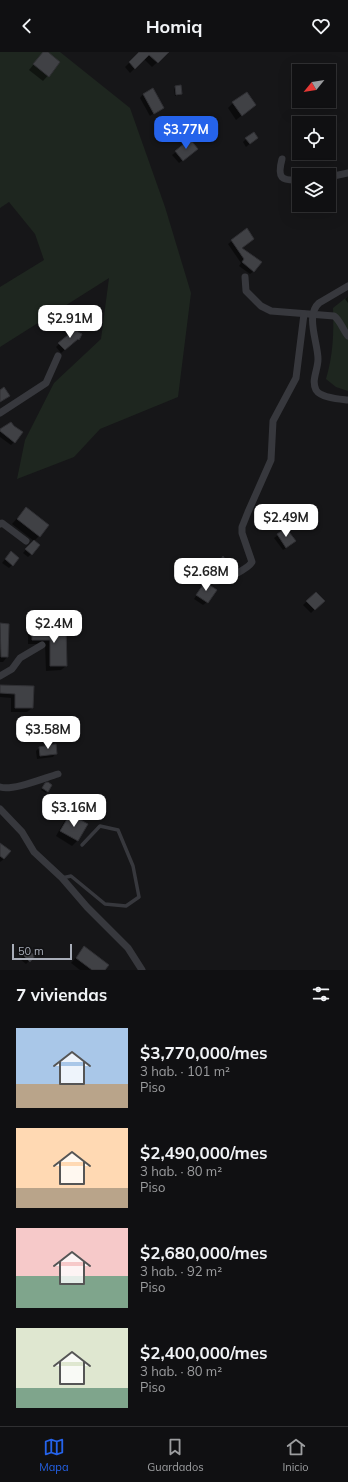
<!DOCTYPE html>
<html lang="es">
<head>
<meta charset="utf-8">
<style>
  :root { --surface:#101012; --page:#1e1e20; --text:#f1f3f6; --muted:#9c9d9f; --line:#303032; --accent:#2563eb }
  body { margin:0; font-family:Mulish,sans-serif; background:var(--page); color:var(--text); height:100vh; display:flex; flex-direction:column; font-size:15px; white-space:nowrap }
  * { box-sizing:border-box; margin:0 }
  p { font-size:13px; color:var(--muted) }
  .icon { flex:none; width:22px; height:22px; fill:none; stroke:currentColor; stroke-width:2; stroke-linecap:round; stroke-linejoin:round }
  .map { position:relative; height:918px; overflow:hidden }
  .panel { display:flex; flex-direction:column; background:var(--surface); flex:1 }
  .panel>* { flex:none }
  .needle { width:26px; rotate:240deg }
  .controls { position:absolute; left:292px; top:12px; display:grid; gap:8px }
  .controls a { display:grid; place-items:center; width:44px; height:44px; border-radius:0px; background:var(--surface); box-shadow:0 4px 16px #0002,0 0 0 1px var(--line); font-size:20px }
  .scale { position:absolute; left:12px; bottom:10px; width:60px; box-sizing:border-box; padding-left:4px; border:2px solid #a8adb8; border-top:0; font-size:11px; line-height:14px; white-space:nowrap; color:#a8adb8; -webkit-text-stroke:3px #111113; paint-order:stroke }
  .price { position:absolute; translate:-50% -34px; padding:0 9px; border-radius:8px; background:#fff; color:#222; font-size:13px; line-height:26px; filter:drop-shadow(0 1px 2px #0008) }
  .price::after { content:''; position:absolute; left:50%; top:24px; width:12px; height:9px; margin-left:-6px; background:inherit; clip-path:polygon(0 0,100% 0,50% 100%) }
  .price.selected { background:var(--accent); color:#fff }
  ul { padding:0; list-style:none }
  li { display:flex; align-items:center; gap:12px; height:100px; padding:0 16px }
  li span { display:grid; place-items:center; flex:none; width:112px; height:80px; border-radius:0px; color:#555 }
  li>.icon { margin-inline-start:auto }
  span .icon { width:48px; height:48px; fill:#fffc; stroke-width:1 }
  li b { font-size:17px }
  h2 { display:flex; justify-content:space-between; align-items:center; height:48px; padding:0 16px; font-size:17px }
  header { display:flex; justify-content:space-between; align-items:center; height:52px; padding:0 16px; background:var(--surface); font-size:18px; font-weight:700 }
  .tabs { display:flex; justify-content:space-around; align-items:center; height:56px; border-top:1px solid var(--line); background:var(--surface); font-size:11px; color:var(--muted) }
  .tabs a { display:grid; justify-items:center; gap:2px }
  .tabs .selected { color:var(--accent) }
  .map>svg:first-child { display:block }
  .green { fill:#1e261f }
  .shadow { fill:#0007 }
  .building { fill:#404145; stroke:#303034 }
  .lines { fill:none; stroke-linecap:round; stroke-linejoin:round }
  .lane { stroke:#37383d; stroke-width:3.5 }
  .street { stroke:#37383d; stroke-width:7 }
</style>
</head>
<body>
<header><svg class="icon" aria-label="back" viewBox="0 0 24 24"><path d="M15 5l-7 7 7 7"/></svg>Homiq<svg class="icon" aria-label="heart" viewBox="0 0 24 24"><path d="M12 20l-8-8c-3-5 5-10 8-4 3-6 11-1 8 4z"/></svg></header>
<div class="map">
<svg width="348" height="918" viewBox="0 0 348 918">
  <rect width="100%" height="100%" fill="#161618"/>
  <g class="green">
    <path d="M0 0H60L130 56 165 155 191 241 178 345 100 377 74 405 17 427 25 388 54 331 101 287 109 226 0 295V235L44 208 35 182 9 150 0 156Z"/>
    <path d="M348 244V339L336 335 326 327C333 304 334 281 333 256Z"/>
  </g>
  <g class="shadow">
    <path d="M44 0H46L59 11 43 29 29 18Z"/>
    <path d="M140 0H165L166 2 152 15 144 7 130 21 125 15Z"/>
    <path d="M175 35 181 42 180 43 175 44 174 37Z"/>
    <path d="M143 42 162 56 150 64 140 46Z"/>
    <path d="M233 51 255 53 236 68 228 56Z"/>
    <path d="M246 87 253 89 246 95 243 90Z"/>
    <path d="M176 100H194L179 111 172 103Z"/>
    <path d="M246 178 253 187 241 196 254 219 250 222 239 214 241 211 228 192Z"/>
    <path d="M348 244V251L345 247Z"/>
    <path d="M71 278 78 287 61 301 56 295 65 286Z"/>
    <path d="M0 378 14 390 11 393 0 385Z"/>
    <path d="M26 456 39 484 34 489 31 502 28 505 23 501 34 489 12 472Z"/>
    <path d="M278 483 291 493 283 498 274 486Z"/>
    <path d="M8 504 12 513 9 516 2 511Z"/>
    <path d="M223 506 226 519 215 526 210 523Z"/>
    <path d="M202 535 207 550 203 553 194 547Z"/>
    <path d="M316 541 323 549 311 561 303 553Z"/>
    <path d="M0 572 8 573 7 605 3 610H0Z"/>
    <path d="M33 577H65L66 614 61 618 46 619 45 592H28V582Z"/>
    <path d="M0 634 33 635 32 656 27 660H11V646L0 645Z"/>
    <path d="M39 696 56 701 53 705 37 707 36 699Z"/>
    <path d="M44 734H51L46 741 41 738Z"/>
    <path d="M71 763 87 773 77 789 72 794 56 784 65 768Z"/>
    <path d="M0 792 4 807 0 810Z"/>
    <path d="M84 896 104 918H80L71 911Z"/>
    <path d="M28 899 34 904 26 912 20 907Z"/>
  </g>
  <g class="building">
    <path d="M43 0H48L60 10 49 25 33 12Z"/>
    <path d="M139 0H169L158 11 149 3 135 17 129 10Z"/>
    <path d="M181 33 182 42 176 43 175 34Z"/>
    <path d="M153 36 164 56 154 62 143 42Z"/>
    <path d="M247 40 256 53 242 64 232 50Z"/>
    <path d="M254 80 258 86 250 92 245 86Z"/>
    <path d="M190 87 198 97 183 109 175 99Z"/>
    <path d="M247 176 254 187 242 196 262 210 254 220 242 210 244 207 231 188Z"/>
    <path d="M71 276 82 282 79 288 78 287 65 298 58 291 68 283Z"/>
    <path d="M4 335 10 344 0 350V338Z"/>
    <path d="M11 370 14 374 23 380 15 391 0 379V377Z"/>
    <path d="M26 455 49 473 40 485 17 467Z"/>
    <path d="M286 476 296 489 286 496 277 482Z"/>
    <path d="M34 488 40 493 32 503 25 497Z"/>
    <path d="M11 499 19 506 13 514 5 507Z"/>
    <path d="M223 504 231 516 220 523 216 524 213 519Z"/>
    <path d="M205 530 217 538 208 551 196 543Z"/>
    <path d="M316 540 325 549 315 558 306 549Z"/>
    <path d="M0 571 9 572 8 605H1Z"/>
    <path d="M32 576H66L67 614H50V588H32Z"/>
    <path d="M0 633 34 634 33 656H15V642L0 641Z"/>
    <path d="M56 692 57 702 40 704 39 695Z"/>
    <path d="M48 730 52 733 48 740 42 736 45 731Z"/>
    <path d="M70 762 88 772 78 789 60 779Z"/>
    <path d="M0 791 11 799 4 807 0 804Z"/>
    <path d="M84 894 109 913 105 918H92L76 906Z"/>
    <path d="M28 897 35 904 30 910 23 903Z"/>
  </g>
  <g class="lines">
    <path class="lane" d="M62 826 71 824 105 852 126 854 139 845 133 814 118 778 100 774 82 793"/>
    <g class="street">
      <path d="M282 107C277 126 281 129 299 128"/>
      <path d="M329 125 348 121"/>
      <path d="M245 225 246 239 261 254 271 259 334 264C340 268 343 278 348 284"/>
      <path d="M348 234 319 251C305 263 318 291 318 307 318 318 311 328 316 338 321 346 339 347 348 348"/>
      <path d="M0 361 46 331 58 304"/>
      <path d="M0 472 2 471 26 489"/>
      <path d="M207 521 214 529C222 530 248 517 252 510L242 481V475L248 460 271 408 273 369 296 326 304 262"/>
      <path d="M0 624 12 617 20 606 42 593"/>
      <path d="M0 735C13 739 44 726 58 722"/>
      <path d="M0 757 22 780 34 800 62 826 87 855 128 896 142 918"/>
    </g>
  </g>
</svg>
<div class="controls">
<a><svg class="needle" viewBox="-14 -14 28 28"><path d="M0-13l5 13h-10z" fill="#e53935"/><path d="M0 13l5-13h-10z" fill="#9c9d9f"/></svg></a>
<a><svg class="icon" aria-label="locate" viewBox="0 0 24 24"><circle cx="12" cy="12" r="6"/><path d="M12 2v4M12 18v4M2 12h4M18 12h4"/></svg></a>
<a><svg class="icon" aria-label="layers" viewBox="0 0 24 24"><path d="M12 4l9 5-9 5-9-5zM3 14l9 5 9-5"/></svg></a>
</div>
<div class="scale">50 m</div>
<b class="price selected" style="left:186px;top:98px">$3.77M</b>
<b class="price" style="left:70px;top:287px">$2.91M</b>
<b class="price" style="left:286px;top:486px">$2.49M</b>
<b class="price" style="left:206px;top:540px">$2.68M</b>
<b class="price" style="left:54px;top:592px">$2.4M</b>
<b class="price" style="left:48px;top:698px">$3.58M</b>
<b class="price" style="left:74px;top:776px">$3.16M</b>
</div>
<section class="panel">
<h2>7 viviendas<svg class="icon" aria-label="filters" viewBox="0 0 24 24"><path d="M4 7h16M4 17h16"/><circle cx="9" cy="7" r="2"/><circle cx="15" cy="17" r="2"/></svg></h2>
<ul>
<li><span style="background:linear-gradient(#a9c7e8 70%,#b9a48a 0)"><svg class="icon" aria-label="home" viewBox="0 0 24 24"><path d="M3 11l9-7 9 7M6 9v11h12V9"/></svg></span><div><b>$3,770,000/mes</b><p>3 hab. · 101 m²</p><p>Piso</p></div></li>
<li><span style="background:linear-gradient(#ffd9b3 75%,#b9a48a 0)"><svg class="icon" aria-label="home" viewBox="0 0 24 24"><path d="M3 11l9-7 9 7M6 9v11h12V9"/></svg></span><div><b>$2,490,000/mes</b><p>3 hab. · 80 m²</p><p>Piso</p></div></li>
<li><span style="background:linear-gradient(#f6c9c9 60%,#7fa58c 0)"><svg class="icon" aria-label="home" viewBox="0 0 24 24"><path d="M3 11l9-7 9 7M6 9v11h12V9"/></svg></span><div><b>$2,680,000/mes</b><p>3 hab. · 92 m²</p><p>Piso</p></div></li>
<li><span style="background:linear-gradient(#dfe7d0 75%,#7fa58c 0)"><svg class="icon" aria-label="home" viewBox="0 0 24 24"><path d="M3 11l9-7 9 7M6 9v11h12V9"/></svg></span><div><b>$2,400,000/mes</b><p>3 hab. · 80 m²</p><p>Piso</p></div></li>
</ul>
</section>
<nav class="tabs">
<a class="selected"><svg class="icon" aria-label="map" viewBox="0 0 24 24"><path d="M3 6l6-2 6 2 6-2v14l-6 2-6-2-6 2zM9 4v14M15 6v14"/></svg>Mapa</a>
<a><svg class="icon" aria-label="saved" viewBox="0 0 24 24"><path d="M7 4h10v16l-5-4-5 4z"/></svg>Guardados</a>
<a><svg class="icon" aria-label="home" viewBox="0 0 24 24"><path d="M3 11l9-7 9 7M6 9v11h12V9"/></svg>Inicio</a>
</nav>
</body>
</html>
